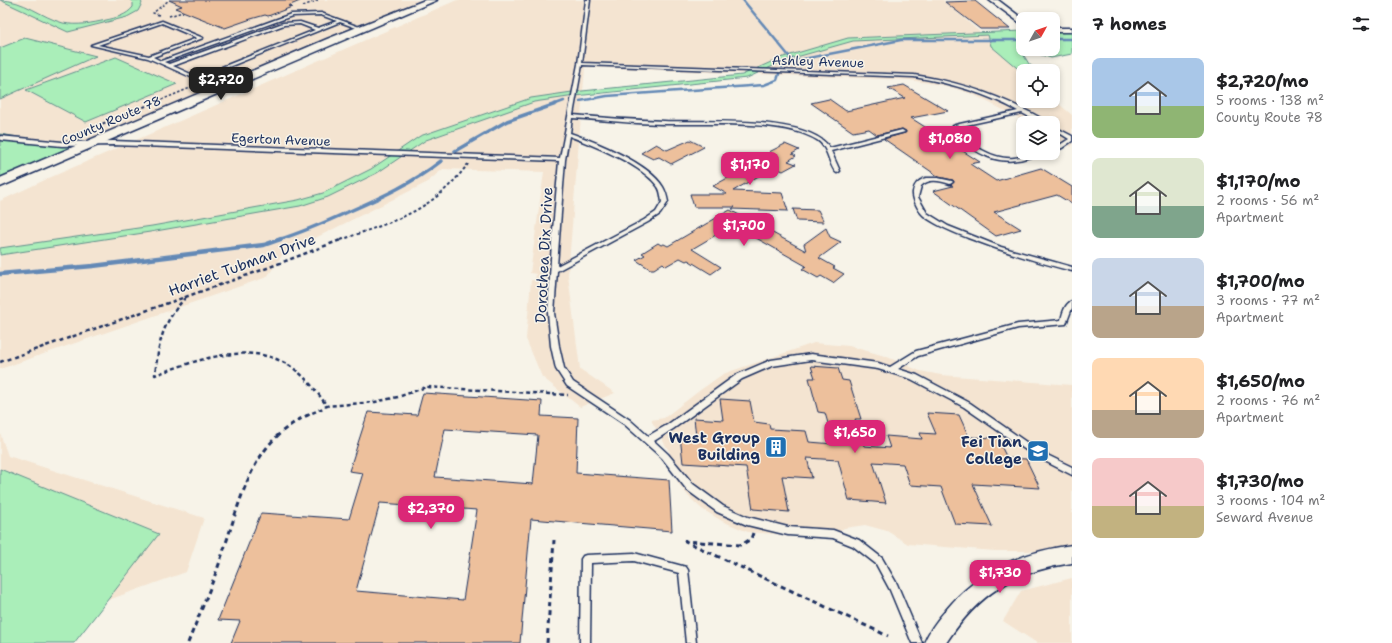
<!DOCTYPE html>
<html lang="en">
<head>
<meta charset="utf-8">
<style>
  :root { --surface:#fff; --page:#f6f6f6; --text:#202124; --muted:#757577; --accent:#db2777 }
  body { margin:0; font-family:"Shantell Sans",sans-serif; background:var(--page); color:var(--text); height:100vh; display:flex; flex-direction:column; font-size:15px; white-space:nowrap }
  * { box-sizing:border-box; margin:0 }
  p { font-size:13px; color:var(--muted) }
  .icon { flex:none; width:22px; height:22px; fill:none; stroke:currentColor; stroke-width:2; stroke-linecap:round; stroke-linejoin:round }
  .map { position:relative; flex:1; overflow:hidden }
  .panel { display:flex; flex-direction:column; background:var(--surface); width:320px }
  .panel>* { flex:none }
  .needle { width:26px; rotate:50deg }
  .buttons { position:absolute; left:1016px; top:12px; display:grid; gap:8px }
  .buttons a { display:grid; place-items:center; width:44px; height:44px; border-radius:8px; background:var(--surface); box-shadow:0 2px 6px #0003; font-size:20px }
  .price { position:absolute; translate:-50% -34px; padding:0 9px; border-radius:8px; background:var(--accent); color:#fff; font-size:13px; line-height:26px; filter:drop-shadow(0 1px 2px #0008) }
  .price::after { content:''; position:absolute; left:50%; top:24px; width:12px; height:9px; margin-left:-6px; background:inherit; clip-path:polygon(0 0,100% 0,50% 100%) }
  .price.selected { background:#222; color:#fff }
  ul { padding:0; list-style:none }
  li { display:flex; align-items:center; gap:12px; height:100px; padding:0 20px }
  li span { display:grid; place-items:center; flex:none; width:112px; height:80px; border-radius:8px; color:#555 }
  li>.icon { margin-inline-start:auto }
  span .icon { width:48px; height:48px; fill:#fffc; stroke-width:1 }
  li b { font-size:17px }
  h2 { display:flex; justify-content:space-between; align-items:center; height:48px; padding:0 20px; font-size:17px }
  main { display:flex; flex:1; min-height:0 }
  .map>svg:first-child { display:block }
  .built { fill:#f4e4d1 }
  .green { fill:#aaeeb9; stroke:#628e8c }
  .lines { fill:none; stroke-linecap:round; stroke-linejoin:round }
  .stream-far2 { stroke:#6489b6; stroke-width:2.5 }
  .stream-far1 { stroke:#6489b6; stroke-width:3.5 }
  .stream { stroke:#6489b6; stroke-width:4.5 }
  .building { fill:#edc09c; stroke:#1b2f5e; fill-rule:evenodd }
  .service-casing { stroke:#1b2f5e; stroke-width:3 }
  .minor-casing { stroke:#1b2f5e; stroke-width:3 }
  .tertiary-casing { stroke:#1b2f5e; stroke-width:3 }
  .path-far3 { stroke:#1b2f5e; stroke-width:1.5; stroke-dasharray:2.5 2; stroke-linecap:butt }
  .path-far2 { stroke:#1b2f5e; stroke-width:2; stroke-dasharray:3 2.5; stroke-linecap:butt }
  .path-far1 { stroke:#1b2f5e; stroke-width:2.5; stroke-dasharray:4 3; stroke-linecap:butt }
  .path { stroke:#1b2f5e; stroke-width:3; stroke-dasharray:5 4; stroke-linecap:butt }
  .service { fill:#f7f3e8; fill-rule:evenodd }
  .minor { fill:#f7f3e8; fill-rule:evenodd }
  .tertiary { fill:#f7f3e8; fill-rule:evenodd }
  .labels { text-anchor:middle; stroke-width:3; stroke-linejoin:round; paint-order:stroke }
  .far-street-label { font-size:13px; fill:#1b2f5e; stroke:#f7f3e8 }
  .street-label { font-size:15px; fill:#1b2f5e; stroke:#f7f3e8 }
  .poi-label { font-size:15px; font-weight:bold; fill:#1b2f5e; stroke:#f7f3e8; text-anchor:end }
</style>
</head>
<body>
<main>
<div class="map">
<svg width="1072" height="643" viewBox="0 0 1072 643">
  <rect width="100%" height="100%" fill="#f7f3e8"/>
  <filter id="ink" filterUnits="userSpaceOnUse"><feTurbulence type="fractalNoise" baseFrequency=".025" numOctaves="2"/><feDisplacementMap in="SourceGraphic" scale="8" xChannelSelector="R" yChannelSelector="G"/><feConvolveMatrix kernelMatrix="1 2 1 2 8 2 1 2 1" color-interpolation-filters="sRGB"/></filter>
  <g filter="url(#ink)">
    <g class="built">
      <path d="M0 0H430L90 143 37 140 0 134Z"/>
      <path d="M457 0H943L982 34 988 35 992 46 1023 73V101H1053V99L1072 115V147L1053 137V123H1029L972 94 947 86 909 80 585 67 568 275 580 369 615 393 580 407 542 377 526 339 531 280H535L536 274 530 273 544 172 443 169 426 183 283 254 267 277 0 369V201L49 178Z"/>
      <path d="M814 343 849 346 885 356 920 371 941 375 1072 385V551H995L908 544 887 531 865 525 844 528 832 538 748 532 722 521 702 509 689 497 678 483 671 464 670 453 651 420 664 418 699 391 723 374Z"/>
      <path d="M0 433 8 456 204 518 186 572 0 639Z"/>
      <path d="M1072 578V643H1037L1003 621 1021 591Z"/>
    </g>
    <g class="green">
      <path d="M0 0C24 0 41 17 63 23 77 26 93 23 106 20 116 18 127 15 133 7V3L130 0H140L142 3 138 11 127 17 68 32Z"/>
      <path d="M1053 29H1072V54L1051 58 1032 52 1023 54 1029 64 1038 71H1023V73L991 46 988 35 853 41 786 60 747 78 575 96 534 102 426 140 377 173 328 197 300 206 150 232 0 255V248L152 226 298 200 323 193 371 169 420 136 531 98 572 92 742 75 780 58 848 38 1023 31V49H1053Z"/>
      <path d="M25 38 96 56 0 99V48Z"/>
      <path d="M116 57 177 84 86 122 26 90Z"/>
      <path d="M0 134 37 140 90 143 0 181Z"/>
      <path d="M0 469 159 534 74 643H0Z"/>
    </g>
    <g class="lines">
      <g class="stream-far2">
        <path d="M743 0 793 61"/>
        <path d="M1053 39H1072"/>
        <path d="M782 67 793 61 901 40H1023"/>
        <path d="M580 101 607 96 764 85 777 80 779 74"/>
        <path d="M553 105 564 101"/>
      </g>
      <g class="stream-far1">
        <path d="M455 151 507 121 556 104"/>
        <path d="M278 240C303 232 326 222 350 211 382 197 413 183 441 161"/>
      </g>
      <path class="stream" d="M0 274 93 266 264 245 281 239"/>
    </g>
    <g class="building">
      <path d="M169 0H300V1L288 6 292 7 268 16 265 15 251 19 225 28 175 8 182 6Z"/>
      <path d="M975 1 1010 29H980L945 2Z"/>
      <path d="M904 85 948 111 911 118 980 162 970 164 996 181 1041 168 1072 187V204L1057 195 994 212 1021 229 996 236 933 191 953 186 951 185 954 182 953 180 939 177 884 139 905 133 906 131 902 129 877 135 869 129 853 132 811 103 829 99 846 111 905 98 888 88Z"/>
      <path d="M690 140 704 147 671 164 659 157 653 159 641 153 656 144 667 150Z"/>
      <path d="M785 144 799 150 792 154 796 156 788 161 796 164 783 171 774 167 733 191 782 193 788 211 732 209 735 207H694L690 194H727L713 186 772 154 769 152Z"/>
      <path d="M793 209 818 210 824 222 797 221Z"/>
      <path d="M730 210 806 251 804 244 826 228 830 237 841 242 819 258 835 267 833 268 844 274 833 283 821 276 818 278 802 269 806 266 733 225 692 249 721 267 711 274 688 260 686 261 680 258 666 266 663 263 654 269H650L636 260 645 255 642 253 658 243 661 245 664 244 668 246Z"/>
      <path d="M811 366 838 368 842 380 849 381 861 419H855L864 446 890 448 886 436 922 439 920 433 936 434 927 413 959 415 969 437 997 438 1007 458 1026 459 1040 488 973 484 992 526 955 524 941 487 910 485 903 464 873 462 886 503 849 500 838 460 807 458 812 478 782 476 789 512 753 509 746 467 683 463 680 436 696 437 694 418 723 420 720 399 750 401 754 422 769 424 770 429 806 431 809 442 834 444 825 413 818 412 809 378H815Z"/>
      <path d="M423 393 542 401 541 416 578 418 576 473 669 480 672 531 531 519 520 643H231L240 621 218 620 261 513 349 519 363 473 349 471 368 412 417 415ZM445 429 538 435 533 484 435 477ZM380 503 477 510 463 600 356 591Z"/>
    </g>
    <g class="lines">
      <g class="service-casing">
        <g id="service">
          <path d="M586 0H590L582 63 914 75C954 81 987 91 1023 109 1031 113 1041 117 1047 123H1041L1022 113 957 127V131C971 145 993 160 1014 158 1024 157 1031 153 1042 153 1038 155 1034 156 1030 157 999 168 974 153 952 132L953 126 955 125 1018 111C985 93 951 83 914 77L582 65 573 115C603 118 633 120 664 121 702 123 808 114 830 148L902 130 905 132 831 151 840 171 837 173C829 168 829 147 817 140 783 119 707 125 667 124 635 124 604 120 572 118L570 133C596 142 649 163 663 187 666 192 667 197 668 202L660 214 648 222 557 271 554 313 559 346 564 368 573 382 630 420 648 436 667 425 736 375 771 360 811 354 878 363 890 367 916 351 1018 324 1061 320C1063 312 1065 304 1072 301V308L1066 324 1018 328 918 356 898 369 917 375 970 403 1039 451 1072 467V475L1033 455 964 407 911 379 878 369 811 360 772 366 742 379 673 429 654 441 668 454 693 484 723 506 748 517 788 527 833 530 859 540 882 558 897 584 922 643H912L890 590 876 564 853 546 833 538 788 535 747 525 717 512 687 490 662 458 624 424 567 386 556 369 551 346 548 313 552 241 559 161 113 145 62 146 0 140V136L62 142 113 141 560 158 578 64ZM569 136C593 145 643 165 658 187 661 191 661 197 662 202L656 212 644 220 557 266 565 160Z"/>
          <path d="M321 13 365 29 362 30 340 22 226 68 222 67 315 30 300 24 284 25 173 66 222 88V90H220L148 58 91 45 162 21 203 38 153 57 161 61 291 14ZM321 15 337 21 318 28 300 22 283 23 169 64 164 62 292 16ZM162 23 197 38 149 56 98 45Z"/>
          <path d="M1053 126 1072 136V141L1062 148 1053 151V147L1058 146 1069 139 1053 129Z"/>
          <path d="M926 178H938L952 181 953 182 950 184C940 181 929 178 921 186L918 197 927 213 948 226 1001 247 1072 267V271C1037 262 1002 251 968 238 953 232 937 226 924 216 919 212 912 199 913 192 914 184 919 180 926 178Z"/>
          <path d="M634 553 686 567 688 570 696 643H686L679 573 634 561 591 563 590 643H580L581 559 583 556 586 555Z"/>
        </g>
      </g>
      <g class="minor-casing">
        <g id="minor">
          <path d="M989 0H998L1023 19V25Z"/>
          <rect x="1053" y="28" width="19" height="4"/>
          <path d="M1072 545V563C1013 572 979 593 946 643H924C929 631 937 620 946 610 979 570 1022 552 1072 545Z"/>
        </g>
      </g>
      <g class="tertiary-casing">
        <path id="tertiary" d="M425 0H437L0 187V178L327 39Z"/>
      </g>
      <g class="path-far3">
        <path d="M303 6 319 0"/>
        <path d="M159 15 153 13 169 0"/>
        <path d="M169 16 183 12"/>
        <path d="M149 105 195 86"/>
      </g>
      <g class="path-far2">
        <path d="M77 134 151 104"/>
        <path d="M341 240C395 220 431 213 468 164"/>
      </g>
      <g class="path-far1">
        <path d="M186 297C162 323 159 341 155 375 197 360 252 339 293 368 307 378 317 392 327 406"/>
        <path d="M0 362 262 270 343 239"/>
        <path d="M306 416 327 406 375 402 398 397 426 387 568 395"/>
      </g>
      <g class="path">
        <path d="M753 533 751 539 741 545 685 541 888 636"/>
        <path d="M188 643C200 612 214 581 224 549 242 496 252 441 308 415"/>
        <path d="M547 643 554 540"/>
      </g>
      <use href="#service" class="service"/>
      <use href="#minor" class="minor"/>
      <use href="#tertiary" class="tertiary"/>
    </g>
  </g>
  <defs>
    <g id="building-square" transform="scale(1.15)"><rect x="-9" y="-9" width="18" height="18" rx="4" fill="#1f6fb2" stroke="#f7f3e8"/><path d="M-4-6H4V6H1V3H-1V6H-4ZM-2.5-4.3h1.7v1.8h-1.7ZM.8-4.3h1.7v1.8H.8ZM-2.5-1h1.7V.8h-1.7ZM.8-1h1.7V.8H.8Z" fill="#fff"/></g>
    <g id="university-square" transform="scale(1.15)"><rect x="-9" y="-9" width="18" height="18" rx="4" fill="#1f6fb2" stroke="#f7f3e8"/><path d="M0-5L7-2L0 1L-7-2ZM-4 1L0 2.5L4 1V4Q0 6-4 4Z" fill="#fff"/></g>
  </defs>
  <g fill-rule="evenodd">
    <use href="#building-square" x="776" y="447"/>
    <use href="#university-square" x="1038" y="451"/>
  </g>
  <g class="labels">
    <g class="far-street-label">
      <text transform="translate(818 61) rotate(2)" y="5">Ashley Avenue</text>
      <text transform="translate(111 120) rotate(-23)" y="5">County Route 78</text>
      <text transform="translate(281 139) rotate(2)" y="5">Egerton Avenue</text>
    </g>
    <g class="street-label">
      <text transform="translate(544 255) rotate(-87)" y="5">Dorothea Dix Drive</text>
      <text transform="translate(242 265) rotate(-20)" y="5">Harriet Tubman Drive</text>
    </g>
    <g class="poi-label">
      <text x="760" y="443">West Group<tspan x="760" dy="17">Building</tspan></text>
      <text x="1022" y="447">Fei Tian<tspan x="1022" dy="17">College</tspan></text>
    </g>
  </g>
</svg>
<div class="buttons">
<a><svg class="needle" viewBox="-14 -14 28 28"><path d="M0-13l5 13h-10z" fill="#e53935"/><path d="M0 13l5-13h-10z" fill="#757577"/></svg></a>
<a><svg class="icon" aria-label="locate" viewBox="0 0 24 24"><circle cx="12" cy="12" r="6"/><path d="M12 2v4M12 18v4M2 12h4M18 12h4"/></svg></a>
<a><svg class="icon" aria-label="layers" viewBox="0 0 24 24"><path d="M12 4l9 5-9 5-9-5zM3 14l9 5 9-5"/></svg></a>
</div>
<b class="price selected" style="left:221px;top:101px">$2,720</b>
<b class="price" style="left:950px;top:160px">$1,080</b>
<b class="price" style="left:750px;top:186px">$1,170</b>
<b class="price" style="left:744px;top:247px">$1,700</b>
<b class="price" style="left:855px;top:454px">$1,650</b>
<b class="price" style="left:431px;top:530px">$2,370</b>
<b class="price" style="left:1000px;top:594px">$1,730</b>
</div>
<section class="panel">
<h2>7 homes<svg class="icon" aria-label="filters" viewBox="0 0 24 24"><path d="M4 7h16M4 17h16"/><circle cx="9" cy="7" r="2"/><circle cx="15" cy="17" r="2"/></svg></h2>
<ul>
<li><span style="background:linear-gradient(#a9c7e8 60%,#8fb573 0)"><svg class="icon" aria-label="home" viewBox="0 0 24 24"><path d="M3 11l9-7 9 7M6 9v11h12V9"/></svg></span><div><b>$2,720/mo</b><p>5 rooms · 138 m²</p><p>County Route 78</p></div></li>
<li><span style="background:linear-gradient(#dfe7d0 60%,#7fa58c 0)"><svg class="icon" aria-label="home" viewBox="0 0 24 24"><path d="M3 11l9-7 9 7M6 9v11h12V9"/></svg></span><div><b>$1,170/mo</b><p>2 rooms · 56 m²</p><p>Apartment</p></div></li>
<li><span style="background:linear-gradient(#c9d6e8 60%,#b9a48a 0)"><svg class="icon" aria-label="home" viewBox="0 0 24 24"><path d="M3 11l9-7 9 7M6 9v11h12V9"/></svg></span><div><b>$1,700/mo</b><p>3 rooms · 77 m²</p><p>Apartment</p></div></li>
<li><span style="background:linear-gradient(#ffd9b3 65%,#b9a48a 0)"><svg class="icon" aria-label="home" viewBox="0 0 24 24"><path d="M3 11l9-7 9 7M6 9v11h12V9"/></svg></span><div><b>$1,650/mo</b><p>2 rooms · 76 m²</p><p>Apartment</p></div></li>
<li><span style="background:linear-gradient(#f6c9c9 60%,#c2b280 0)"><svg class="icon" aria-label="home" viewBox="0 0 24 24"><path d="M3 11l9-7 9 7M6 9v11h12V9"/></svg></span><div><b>$1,730/mo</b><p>3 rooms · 104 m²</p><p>Seward Avenue</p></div></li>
</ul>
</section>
</main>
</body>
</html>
